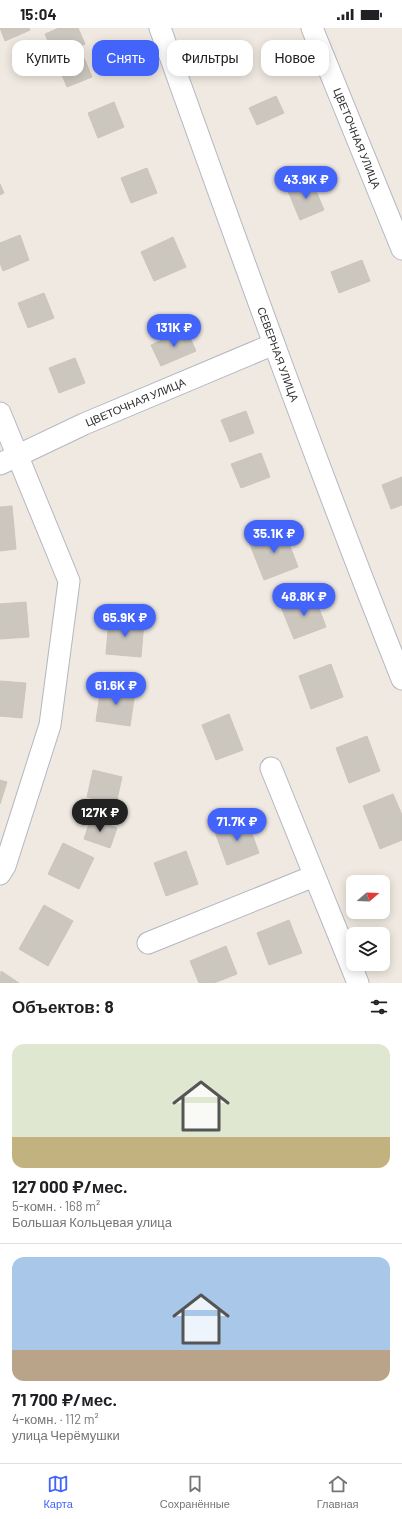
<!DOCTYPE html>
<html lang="ru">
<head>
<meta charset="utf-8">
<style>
  :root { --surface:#fff; --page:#f2f2f2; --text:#202124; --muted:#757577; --line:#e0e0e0; --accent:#4264fb }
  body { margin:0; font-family:Barlow,sans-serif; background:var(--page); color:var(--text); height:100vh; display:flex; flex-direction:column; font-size:15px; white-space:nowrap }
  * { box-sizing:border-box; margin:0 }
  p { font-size:13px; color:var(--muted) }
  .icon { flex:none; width:22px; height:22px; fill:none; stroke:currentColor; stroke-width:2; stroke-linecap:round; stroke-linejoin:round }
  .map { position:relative; height:955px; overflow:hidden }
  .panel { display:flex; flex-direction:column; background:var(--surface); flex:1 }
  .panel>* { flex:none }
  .top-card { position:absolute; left:12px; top:12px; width:378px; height:36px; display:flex; gap:8px }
  .needle { width:26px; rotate:71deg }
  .tools { position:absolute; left:346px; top:847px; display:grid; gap:8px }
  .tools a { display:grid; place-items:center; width:44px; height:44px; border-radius:8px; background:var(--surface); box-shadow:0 2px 10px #0003; font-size:20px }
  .price { position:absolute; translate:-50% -34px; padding:0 9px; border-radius:14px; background:var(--accent); color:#fff; font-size:13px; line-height:26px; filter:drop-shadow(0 1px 2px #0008) }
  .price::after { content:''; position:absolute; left:50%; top:24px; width:12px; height:9px; margin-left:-6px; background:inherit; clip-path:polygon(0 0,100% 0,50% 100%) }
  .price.active { background:#222; color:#fff }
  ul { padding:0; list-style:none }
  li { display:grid; align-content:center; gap:8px; height:212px; padding:0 12px }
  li+li { border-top:1px solid var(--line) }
  li span { display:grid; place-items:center; height:124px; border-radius:12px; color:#555 }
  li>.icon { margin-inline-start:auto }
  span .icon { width:72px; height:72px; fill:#fffc; stroke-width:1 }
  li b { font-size:17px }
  h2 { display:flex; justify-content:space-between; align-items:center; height:48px; padding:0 12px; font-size:17px }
  .tag { padding:0 14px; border-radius:12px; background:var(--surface); box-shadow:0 2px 10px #0003; font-size:14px; line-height:36px }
  .tag.active { background:var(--accent); color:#fff }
  .status { display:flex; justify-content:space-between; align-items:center; height:28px; padding:0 20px; background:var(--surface); direction:ltr }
  .status svg { height:11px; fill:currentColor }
  .menu { display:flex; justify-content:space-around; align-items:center; height:56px; border-top:1px solid var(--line); background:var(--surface); font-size:11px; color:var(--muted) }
  .menu a { display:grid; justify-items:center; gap:2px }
  .menu .active { color:var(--accent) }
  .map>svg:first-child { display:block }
  .building { fill:#cbc7bf; stroke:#cbc5ba }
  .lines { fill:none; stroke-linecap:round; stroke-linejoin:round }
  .minor-casing { stroke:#b4b7c1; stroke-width:23 }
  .minor { stroke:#fff; stroke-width:21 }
  .labels { text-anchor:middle; stroke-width:3; stroke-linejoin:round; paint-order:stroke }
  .street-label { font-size:11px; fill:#2e2e2e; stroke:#fff }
</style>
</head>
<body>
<div class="status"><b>15:04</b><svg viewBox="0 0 49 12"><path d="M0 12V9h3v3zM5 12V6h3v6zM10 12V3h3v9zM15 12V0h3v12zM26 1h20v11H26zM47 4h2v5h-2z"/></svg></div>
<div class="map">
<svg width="402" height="955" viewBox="0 0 402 955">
  <rect width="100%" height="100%" fill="#efe9e1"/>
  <g class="building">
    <path d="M0 0H29L30 2 5 13Z"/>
    <path d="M59 0H78L85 16 55 29 45 6Z"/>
    <path d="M84 30 92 49 67 59 59 40Z"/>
    <path d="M276 68 284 85 257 97 249 80Z"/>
    <path d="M114 74 124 99 98 110 88 85Z"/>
    <path d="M147 140 157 165 131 175 121 150Z"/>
    <path d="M312 153 324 182 300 192 288 163Z"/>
    <path d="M0 156 4 165 0 167Z"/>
    <path d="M20 207 29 232 3 243 0 235V215Z"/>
    <path d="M173 209 186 239 154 253 141 224Z"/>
    <path d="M362 232 370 253 339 265 331 244Z"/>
    <path d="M44 265 54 290 28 300 18 275Z"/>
    <path d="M186 301 196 323 161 338 151 317Z"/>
    <path d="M75 330 85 355 59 365 49 340Z"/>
    <path d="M246 383 254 405 230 414 221 392Z"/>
    <path d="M261 425 270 449 241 460 231 436Z"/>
    <path d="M402 449V477L391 481 382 457Z"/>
    <path d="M12 478 16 521 0 523V479Z"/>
    <path d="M283 500 298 539 264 552 249 514Z"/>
    <path d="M314 567 326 599 294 611 281 579Z"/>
    <path d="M26 574 29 609 0 611V576Z"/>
    <path d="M109 591 144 594 141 629 106 626Z"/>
    <path d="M331 636 343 669 311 681 299 648Z"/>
    <path d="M0 653 26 655 22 690 0 688Z"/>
    <path d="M101 659 135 664 130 698 96 693Z"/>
    <path d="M229 686 243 722 216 732 202 697Z"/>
    <path d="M367 708 380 743 349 755 336 720Z"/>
    <path d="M93 742 122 749 116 776 87 769Z"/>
    <path d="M0 752 7 754 0 776Z"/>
    <path d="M393 766 402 787V812L380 821 363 778Z"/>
    <path d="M91 790 117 800 110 820 84 811Z"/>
    <path d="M247 792 259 825 227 837 215 804Z"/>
    <path d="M63 815 94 830 79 861 48 846Z"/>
    <path d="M186 823 198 856 166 868 154 835Z"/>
    <path d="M44 877 73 893 48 938 19 921Z"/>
    <path d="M289 892 302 925 269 937 257 905Z"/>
    <path d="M226 918 237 946 214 955H199L190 933Z"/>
    <path d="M1 943 19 955H0Z"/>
  </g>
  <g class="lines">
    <g class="minor-casing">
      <g id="minor">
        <path id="s1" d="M160 0C238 218 316 436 402 651"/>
        <path id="s2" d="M312 0 402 221"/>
        <path d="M0 385 69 553 50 697 5 838 0 846"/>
        <path id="s3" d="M0 436 84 396 274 316"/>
        <path d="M271 740 358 955"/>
        <path d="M148 915 314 848"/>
      </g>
    </g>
    <use href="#minor" class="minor"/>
  </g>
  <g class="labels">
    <g class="street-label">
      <text dy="4" stroke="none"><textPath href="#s2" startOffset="119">ЦВЕТОЧНАЯ УЛИЦА</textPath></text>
      <text dy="4" stroke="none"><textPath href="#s1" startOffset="347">СЕВЕРНАЯ УЛИЦА</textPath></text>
      <text dy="4" stroke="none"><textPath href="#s3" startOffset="149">ЦВЕТОЧНАЯ УЛИЦА</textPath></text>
    </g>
  </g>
</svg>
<div class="tools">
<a><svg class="needle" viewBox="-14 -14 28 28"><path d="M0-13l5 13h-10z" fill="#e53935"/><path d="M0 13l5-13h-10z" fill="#757577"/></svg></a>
<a><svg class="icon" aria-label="layers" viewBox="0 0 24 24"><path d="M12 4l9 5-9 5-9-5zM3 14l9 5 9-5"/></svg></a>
</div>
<b class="price" style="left:306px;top:172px">43.9K ₽</b>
<b class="price" style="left:174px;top:320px">131K ₽</b>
<b class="price" style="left:274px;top:526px">35.1K ₽</b>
<b class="price" style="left:304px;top:589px">48.8K ₽</b>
<b class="price" style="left:125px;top:610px">65.9K ₽</b>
<b class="price" style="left:116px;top:678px">61.6K ₽</b>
<b class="price active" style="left:100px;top:805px">127K ₽</b>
<b class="price" style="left:237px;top:814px">71.7K ₽</b>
<div class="top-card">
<a class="tag">Купить</a>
<a class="tag active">Снять</a>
<a class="tag">Фильтры</a>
<a class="tag">Новое</a>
</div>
</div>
<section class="panel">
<h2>Объектов: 8<svg class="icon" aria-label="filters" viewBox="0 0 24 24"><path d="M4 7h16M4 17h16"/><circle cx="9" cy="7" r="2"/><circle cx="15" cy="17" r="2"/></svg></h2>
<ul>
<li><span style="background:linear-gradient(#dfe7d0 75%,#c2b280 0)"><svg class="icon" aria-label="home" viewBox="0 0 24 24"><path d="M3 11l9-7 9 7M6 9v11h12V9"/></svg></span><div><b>127 000 ₽/мес.</b><p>5-комн. · 168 m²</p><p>Большая Кольцевая улица</p></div></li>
<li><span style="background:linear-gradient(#a9c7e8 75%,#b9a48a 0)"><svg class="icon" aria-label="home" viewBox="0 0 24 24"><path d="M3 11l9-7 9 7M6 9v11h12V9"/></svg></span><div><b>71 700 ₽/мес.</b><p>4-комн. · 112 m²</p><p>улица Черёмушки</p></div></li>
</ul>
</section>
<nav class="menu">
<a class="active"><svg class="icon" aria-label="map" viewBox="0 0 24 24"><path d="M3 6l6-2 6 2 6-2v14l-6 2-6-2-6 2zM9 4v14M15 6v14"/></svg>Карта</a>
<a><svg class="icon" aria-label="saved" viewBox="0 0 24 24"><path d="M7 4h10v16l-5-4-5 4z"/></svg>Сохранённые</a>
<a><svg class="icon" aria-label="home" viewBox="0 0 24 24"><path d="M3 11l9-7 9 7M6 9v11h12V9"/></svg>Главная</a>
</nav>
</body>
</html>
